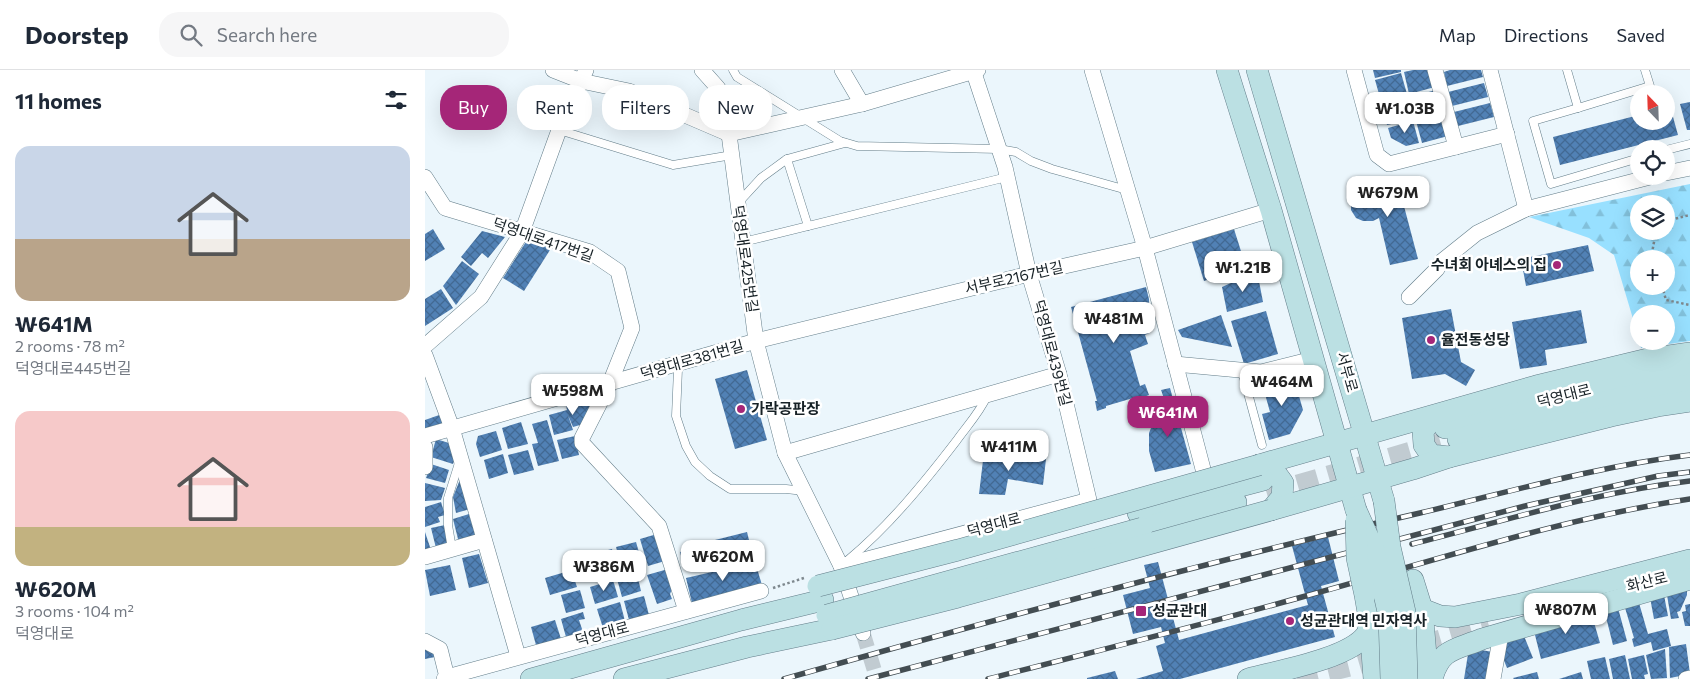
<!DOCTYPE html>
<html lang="en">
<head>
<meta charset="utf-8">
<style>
  :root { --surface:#fff; --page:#f6f6f7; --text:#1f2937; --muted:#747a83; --line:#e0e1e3; --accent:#a52678 }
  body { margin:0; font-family:Commissioner,"Noto Sans KR",sans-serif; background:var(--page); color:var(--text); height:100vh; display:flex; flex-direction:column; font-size:19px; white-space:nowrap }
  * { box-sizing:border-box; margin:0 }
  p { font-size:16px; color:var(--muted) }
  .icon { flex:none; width:28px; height:28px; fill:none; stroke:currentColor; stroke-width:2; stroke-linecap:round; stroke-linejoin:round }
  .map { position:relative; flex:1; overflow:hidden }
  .sheet { display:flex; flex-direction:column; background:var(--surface); width:425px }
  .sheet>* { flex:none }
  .top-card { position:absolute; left:15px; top:15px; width:475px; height:45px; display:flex; gap:10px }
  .needle { width:32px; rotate:337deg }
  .fabs { position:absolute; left:1205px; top:15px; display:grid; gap:10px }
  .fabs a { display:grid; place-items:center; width:45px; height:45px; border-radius:50%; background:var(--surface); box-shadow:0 5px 20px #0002; font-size:25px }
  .price { position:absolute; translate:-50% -42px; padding:0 11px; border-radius:10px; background:#fff; color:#222; font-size:16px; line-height:32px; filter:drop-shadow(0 1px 2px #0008) }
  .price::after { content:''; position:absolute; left:50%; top:30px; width:15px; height:11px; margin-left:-8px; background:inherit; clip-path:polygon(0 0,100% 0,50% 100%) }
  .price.current { background:var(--accent); color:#fff }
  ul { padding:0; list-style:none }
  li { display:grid; align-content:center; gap:10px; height:265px; padding:0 15px }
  li span { display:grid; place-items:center; height:155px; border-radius:15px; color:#555 }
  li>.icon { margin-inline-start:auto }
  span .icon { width:90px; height:90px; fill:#fffc; stroke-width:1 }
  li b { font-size:21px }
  h2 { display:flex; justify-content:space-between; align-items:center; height:60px; padding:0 15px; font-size:21px }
  .pill { padding:0 18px; border-radius:20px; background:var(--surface); box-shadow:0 5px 20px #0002; font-size:18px; line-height:45px }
  .pill.current { background:var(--accent); color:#fff }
  header { display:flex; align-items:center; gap:30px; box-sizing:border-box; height:70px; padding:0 25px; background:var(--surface); border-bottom:1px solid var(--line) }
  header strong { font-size:24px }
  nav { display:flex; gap:28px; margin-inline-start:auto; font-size:18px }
  .search { width:350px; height:45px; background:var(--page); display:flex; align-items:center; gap:12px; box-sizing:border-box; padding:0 18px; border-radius:20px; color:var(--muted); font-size:19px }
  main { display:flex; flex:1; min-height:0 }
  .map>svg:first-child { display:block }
  .forest { fill:url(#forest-firs); fill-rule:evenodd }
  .building { fill:url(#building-cross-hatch) }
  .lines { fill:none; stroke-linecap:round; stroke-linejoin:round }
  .street-tunnel { stroke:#c1cbd1; stroke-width:15; stroke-dasharray:15 8; stroke-linecap:butt }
  .secondary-tunnel { stroke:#c1cbd1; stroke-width:21; stroke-dasharray:21 11; stroke-linecap:butt }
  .lane-casing { stroke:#637d89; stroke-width:9 }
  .street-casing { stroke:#637d89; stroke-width:16 }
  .secondary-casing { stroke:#637d89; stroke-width:22 }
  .path { stroke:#7e888e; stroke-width:2.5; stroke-dasharray:2.5 2.5; stroke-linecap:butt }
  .lane { stroke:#fff; stroke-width:8 }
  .street { stroke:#fff; stroke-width:15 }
  .secondary { stroke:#bbe0e3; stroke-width:21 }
  .rail-casing { stroke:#434d52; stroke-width:5.5 }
  .rail { stroke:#fff; stroke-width:4; stroke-dasharray:11; stroke-linecap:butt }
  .secondary-bridge-casing { stroke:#637d89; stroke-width:22; stroke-linecap:butt }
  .secondary-bridge { stroke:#bbe0e3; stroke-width:21 }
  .poi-dot { fill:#a52678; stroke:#fff; stroke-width:2 }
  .labels { text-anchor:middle; stroke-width:5; stroke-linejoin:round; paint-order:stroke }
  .street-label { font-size:15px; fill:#172126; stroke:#fff }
  .poi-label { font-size:15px; font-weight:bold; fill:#172126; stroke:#fff; text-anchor:start }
</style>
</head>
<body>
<header>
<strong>Doorstep</strong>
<div class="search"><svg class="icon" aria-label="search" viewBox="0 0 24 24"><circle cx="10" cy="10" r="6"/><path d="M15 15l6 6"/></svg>Search here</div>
<nav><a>Map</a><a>Directions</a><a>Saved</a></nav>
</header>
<main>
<section class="sheet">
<h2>11 homes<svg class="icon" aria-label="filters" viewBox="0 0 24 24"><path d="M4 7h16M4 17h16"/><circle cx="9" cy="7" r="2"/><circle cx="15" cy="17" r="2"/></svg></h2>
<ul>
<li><span style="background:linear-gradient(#c9d6e8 60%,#b9a48a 0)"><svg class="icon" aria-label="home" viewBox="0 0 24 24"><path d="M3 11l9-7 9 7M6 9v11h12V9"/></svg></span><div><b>₩641M</b><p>2 rooms · 78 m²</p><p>덕영대로445번길</p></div></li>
<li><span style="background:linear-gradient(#f6c9c9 75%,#c2b280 0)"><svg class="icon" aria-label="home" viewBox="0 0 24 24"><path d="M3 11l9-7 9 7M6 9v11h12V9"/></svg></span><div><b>₩620M</b><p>3 rooms · 104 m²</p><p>덕영대로</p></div></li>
</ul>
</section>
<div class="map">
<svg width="1265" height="609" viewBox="0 0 1265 609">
  <defs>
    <pattern id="forest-firs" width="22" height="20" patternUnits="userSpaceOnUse" patternTransform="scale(1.25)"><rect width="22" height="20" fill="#98e0ff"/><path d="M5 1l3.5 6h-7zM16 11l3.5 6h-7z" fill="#82c0da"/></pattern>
    <pattern id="building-cross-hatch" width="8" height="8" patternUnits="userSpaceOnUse" patternTransform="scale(1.25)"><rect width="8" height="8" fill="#5181b5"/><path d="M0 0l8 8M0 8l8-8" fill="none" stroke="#426993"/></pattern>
  </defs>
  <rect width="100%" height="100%" fill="#ebf6fc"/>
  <path class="forest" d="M1265 114V271L1216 278 1214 271H1241V244H1214V269L1189 185 1164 168 1104 147ZM1214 134H1241V161H1214ZM1214 189H1241V216H1214Z"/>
  <g class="building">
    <path d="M948 0H976V2L950 8Z"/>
    <path d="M988 0H1006L1010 17 984 24 979 2Z"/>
    <path d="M1025 0H1056L1058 7 1022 16 1019 2Z"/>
    <path d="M976 3 982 24 956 31 950 10Z"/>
    <path d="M1059 13 1063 27 1027 36 1023 22Z"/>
    <path d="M1011 20 1016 42 991 48 985 27Z"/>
    <path d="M983 27 988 49 962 55 957 34Z"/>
    <path d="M1265 32V60H1262L1255 34Z"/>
    <path d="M1065 33 1069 47 1033 56 1029 42Z"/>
    <path d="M1245 36 1253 65 1135 95 1128 67 1214 45V51H1241V38Z"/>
    <path d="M1017 44 1023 66 997 73 991 51Z"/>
    <path d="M988 51 994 73 981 76 966 68 963 58Z"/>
    <path d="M971 106 993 189 965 195 954 148 948 151H938L931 148 926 140V132L932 124 947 122 945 114Z"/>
    <path d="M8 159 20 179 0 191V164Z"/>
    <path d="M809 159 821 197 779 211 767 172Z"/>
    <path d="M57 161 80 167 63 188 57 183 46 196 36 187Z"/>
    <path d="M104 167 125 180 99 221 78 208Z"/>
    <path d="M1163 175 1169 201 1101 216 1096 189Z"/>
    <path d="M37 191 54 204 31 235 18 216Z"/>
    <path d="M832 201 838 232 802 242 797 217Z"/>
    <path d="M721 217 724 229V263L720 265 723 274 705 281 715 316 720 314 724 325 716 328 715 326 681 336V338L672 341 670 331H672L646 237Z"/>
    <path d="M16 219 28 238 0 256V229Z"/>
    <path d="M1026 239 1036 292 1050 300 1041 316 1020 304 987 309 977 248Z"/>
    <path d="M1156 240 1162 273 1120 280 1122 295 1095 299 1087 252Z"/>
    <path d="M841 241 853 284 819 294 806 251Z"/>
    <path d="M796 245 807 277 757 267 753 260Z"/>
    <path d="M322 300 342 370 310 379 290 309Z"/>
    <path d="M868 305 878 340 865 364 844 370 837 344 845 342 837 313Z"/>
    <path d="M745 318 766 394 730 402 724 381V363L732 343 735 339 742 337 736 320Z"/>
    <path d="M166 327 170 341 162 353 148 357 143 345 148 360 129 365 124 345 142 340 141 335Z"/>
    <path d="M17 344 20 354 0 360V350Z"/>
    <path d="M122 350 134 391 113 396 107 374 113 373 107 354Z"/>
    <path d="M96 352 103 374 83 379 77 358Z"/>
    <path d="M71 361 77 380 55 387 51 374 53 366Z"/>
    <path d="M150 366 154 385 137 389 132 370Z"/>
    <path d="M11 369 27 374 31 385 28 394 6 387Z"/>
    <path d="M103 380 109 400 89 405 83 385Z"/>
    <path d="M559 382 621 389 618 415 583 409 580 425 554 424Z"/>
    <path d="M78 384 83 403 64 409 59 390Z"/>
    <path d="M6 394 24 400 20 413 1 408Z"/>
    <path d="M36 407 45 439 31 443 28 427Z"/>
    <path d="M0 413 20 418 16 430 0 431Z"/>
    <path d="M16 432 20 445 13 447 15 452 0 457V437Z"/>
    <path d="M44 444 51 468 34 473 28 449Z"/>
    <path d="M20 455 23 476 11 478 6 458Z"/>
    <path d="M0 462 6 480 0 482Z"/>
    <path d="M322 462 328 486 288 496 282 472Z"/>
    <path d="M232 464 240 491 223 496 215 469Z"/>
    <path d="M903 467 914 511 896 516 910 567 755 609H711L738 601 731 576 740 573 736 557 708 564 698 525 725 518 719 495 733 492 754 570 883 535 867 476Z"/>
    <path d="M211 472 217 493 197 498 191 477Z"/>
    <path d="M279 476 284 497 272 500 270 495 259 497 255 482Z"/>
    <path d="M187 479 192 498 172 504 167 484Z"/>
    <path d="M54 484 63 513 44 518 37 488Z"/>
    <path d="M163 485 169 505 150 511 152 517 125 525 120 508 147 500 145 490Z"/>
    <path d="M330 492 337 515 267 533 261 508Z"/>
    <path d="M25 495 31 520 5 526 0 500Z"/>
    <path d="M243 499 248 517 245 524 247 529 232 534 222 505Z"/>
    <path d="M212 504 216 521 197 527 192 509Z"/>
    <path d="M188 510 193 527 170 534 165 517Z"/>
    <path d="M1262 514V525L1255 541 1252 542 1254 548 1246 549 1241 519Z"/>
    <path d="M155 520 160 538 141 543 136 525Z"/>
    <path d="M1238 520 1243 546 1229 549 1224 522Z"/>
    <path d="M219 526 224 545 204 550 199 531Z"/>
    <path d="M1212 526 1223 564 1242 559 1246 576 1228 581 1226 572 1209 577 1207 569 1209 568 1198 531Z"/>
    <path d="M195 532 200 551 178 558 172 539Z"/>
    <path d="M1265 534V556H1260L1257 542 1261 541 1260 535Z"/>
    <path d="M1178 535 1193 538 1202 571 1188 575Z"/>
    <path d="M158 542 160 549 154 550 158 562 141 567 136 549Z"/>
    <path d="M1166 542 1175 573 1116 589 1108 557Z"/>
    <path d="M130 550 136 569 111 575 106 557Z"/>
    <path d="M1097 561 1108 588 1082 598 1078 588 1080 572Z"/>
    <path d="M1261 574 1265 604 1245 608 1244 577Z"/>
    <path d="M0 576 9 580 10 587 0 589Z"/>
    <path d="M1044 578 1068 582 1064 609H1039Z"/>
    <path d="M1240 579 1242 608 1226 609 1221 585Z"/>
    <path d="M1200 585 1205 609H1188L1184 589Z"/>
    <path d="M1219 585 1223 604 1219 605 1220 609H1207L1203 589Z"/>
    <path d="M1180 587 1185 609H1166L1162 591Z"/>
    <path d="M690 601 693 609H662V608Z"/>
    <path d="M1112 602 1114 609H1089L1088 608Z"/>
    <path d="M1156 602 1158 609H1134Z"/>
  </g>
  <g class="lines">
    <path class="street-tunnel" d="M438 563 452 609"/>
    <g class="secondary-tunnel">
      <path d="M842 424 1021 372"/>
      <path d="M872 609 933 594 1064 556"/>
    </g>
    <g class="lane-casing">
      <g id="lane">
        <path d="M308 0 312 7 415 71 432 76 574 79 591 82 606 91 627 99 702 120"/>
        <path d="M1142 0 1153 38 1225 16 1220 0"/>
        <path d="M1153 38 1108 51 1126 114 1214 88"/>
        <path d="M134 60 248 95 307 85"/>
        <path d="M1241 80 1265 74"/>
        <path d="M362 89 383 156"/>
        <path d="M314 132 336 108 362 89 420 73"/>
        <path d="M318 172 582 107"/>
        <path d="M256 293 253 299 251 346 261 376 270 392 285 406 305 419H361L379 421"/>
        <path d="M817 301 837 375"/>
        <path d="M27 479 23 455V428L34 393"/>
        <path d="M423 490C464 456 499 413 532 370 542 356 555 342 562 326"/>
      </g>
    </g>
    <g class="street-casing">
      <g id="street">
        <path d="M128 0 156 11 204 21 304 64 437 34 553 0"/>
        <path d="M277 0 293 18 304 64 331 271 360 383 416 496 438 563"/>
        <path d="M417 0 437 34"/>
        <path d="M667 0 720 178 778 399"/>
        <path d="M929 0 952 85 964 94 1082 64"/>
        <path d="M1010 0 1031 77"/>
        <path d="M1065 0 1101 139"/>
        <path d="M1241 103 1265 98"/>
        <path d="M0 107 20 138 165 182 193 201 207 258 185 313 157 368V373L234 456 261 541"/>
        <path d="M984 227 1012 199 1017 191 1052 163 1101 139 1229 106"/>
        <path d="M0 276 56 227 97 162 134 60 161 0"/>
        <path d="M0 285 27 358 93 586"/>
        <path d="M750 294 836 302 888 289"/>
        <path d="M0 366 331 271 604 204 720 178 846 140"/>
        <path d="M0 377V397"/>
        <path d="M360 383 634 304"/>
        <path d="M0 487 59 470"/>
        <path d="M416 496 664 430 634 304 604 204 580 97 548 0"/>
        <path d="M0 571 15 579 22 607"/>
        <path d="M19 609 22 607 336 521"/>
        <path d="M1068 609 1076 564"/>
        <path d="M1261 609 1265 608"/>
      </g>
    </g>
    <g class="secondary-casing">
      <g id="secondary">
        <path d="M802 0 846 140 931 440"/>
        <path d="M832 0 959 431"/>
        <path d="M1010 346 998 361 999 375 1006 385 1024 387"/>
        <path d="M1020 358C1101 336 1182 311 1265 299"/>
        <path d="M1033 369C1110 350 1186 327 1265 315"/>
        <path d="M834 395 1111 316 1223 289 1265 283"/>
        <path d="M834 395 850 402 858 413 857 427 846 440"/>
        <path d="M846 440 988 399 1024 387 1186 346 1233 336 1265 331"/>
        <path d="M713 443 838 410"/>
        <path d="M717 458 811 432"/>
        <path d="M988 510 997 539 1003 609"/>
        <path d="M940 525 945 554 949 609"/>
        <path d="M997 539 1015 546 1030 547 1096 534 1265 490"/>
        <path d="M106 609 316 550 398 530"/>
        <path d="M199 609 322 577 407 559"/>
        <path d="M823 609C852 601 923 589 941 565 943 562 944 557 945 554"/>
        <path d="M1007 609C1015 578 1031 580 1057 569L1265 509"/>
      </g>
    </g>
    <g class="path">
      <path d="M1241 151 1265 145"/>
      <path d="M1228 189 1227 183 1231 161"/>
      <path d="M1237 216 1241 230 1265 235"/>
      <path d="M348 518 379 508"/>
    </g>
    <use href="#lane" class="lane"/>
    <use href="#street" class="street"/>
    <use href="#secondary" class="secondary"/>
    <g class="rail-casing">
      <g id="rail">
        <path d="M987 474C1079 451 1171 422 1265 411"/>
        <path d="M359 609C570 549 781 492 995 443 1084 422 1174 396 1265 385"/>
        <path d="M443 609 1100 436 1233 406 1265 402"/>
        <path d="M563 609C667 582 773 556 877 527 1006 492 1133 449 1265 429"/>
      </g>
    </g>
    <use href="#rail" class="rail"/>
    <g class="secondary-bridge-casing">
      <g id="secondary-bridge">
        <path d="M959 431 965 477 980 542 982 609"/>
        <path d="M931 440 949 480 964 546 966 609"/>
        <path d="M931 450 932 488 940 525"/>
        <path d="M393 516 533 480 834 395"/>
        <path d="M402 545 717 458"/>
        <path d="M407 559 533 527 846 440"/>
      </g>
    </g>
    <use href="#secondary-bridge" class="secondary-bridge"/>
  </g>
  <g class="poi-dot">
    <circle cx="1132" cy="195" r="5"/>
    <circle cx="1006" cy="270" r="5"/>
    <circle cx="316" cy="339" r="5"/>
    <rect x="710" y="535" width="12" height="12" rx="2.5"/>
    <circle cx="865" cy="551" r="5"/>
  </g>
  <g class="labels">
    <g class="street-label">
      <text transform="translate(118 170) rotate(19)" y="5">덕영대로417번길</text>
      <text transform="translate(320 189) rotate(82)" y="5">덕영대로425번길</text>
      <text transform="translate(589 208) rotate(-13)" y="5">서부로2167번길</text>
      <text transform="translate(627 283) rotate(75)" y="5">덕영대로439번길</text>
      <text transform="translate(267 290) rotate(-16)" y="5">덕영대로381번길</text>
      <text transform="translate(922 302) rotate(74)" y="5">서부로</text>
      <text transform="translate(1139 326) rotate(-14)" y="5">덕영대로</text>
      <text transform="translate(569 455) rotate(-15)" y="5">덕영대로</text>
      <text transform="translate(1222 512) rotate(-14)" y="5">화산로</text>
      <text transform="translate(177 564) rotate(-15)" y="5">덕영대로</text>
    </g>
    <g class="poi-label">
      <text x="1122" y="200" text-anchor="end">수녀회 아녜스의 집</text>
      <text x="1016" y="275">율전동성당</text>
      <text x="326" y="344">가락공판장</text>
      <text x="727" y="546">성균관대</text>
      <text x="875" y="556">성균관대역 민자역사</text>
    </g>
  </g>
</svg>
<div class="fabs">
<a><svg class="needle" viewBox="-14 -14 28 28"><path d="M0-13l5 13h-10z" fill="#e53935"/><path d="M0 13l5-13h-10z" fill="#747a83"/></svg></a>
<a><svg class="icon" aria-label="locate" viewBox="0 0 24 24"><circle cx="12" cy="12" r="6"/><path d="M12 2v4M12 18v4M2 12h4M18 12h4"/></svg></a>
<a><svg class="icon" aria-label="layers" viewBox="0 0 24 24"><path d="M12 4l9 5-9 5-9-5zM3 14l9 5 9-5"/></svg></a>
<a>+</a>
<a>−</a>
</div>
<b class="price" style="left:980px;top:64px">₩1.03B</b>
<b class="price" style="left:963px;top:148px">₩679M</b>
<b class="price" style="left:818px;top:223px">₩1.21B</b>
<b class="price" style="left:689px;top:274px">₩481M</b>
<b class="price" style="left:857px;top:337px">₩464M</b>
<b class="price" style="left:148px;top:346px">₩598M</b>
<b class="price current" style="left:743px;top:368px">₩641M</b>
<b class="price" style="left:584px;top:402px">₩411M</b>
<b class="price" style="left:298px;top:512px">₩620M</b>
<b class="price" style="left:179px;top:522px">₩386M</b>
<b class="price" style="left:1141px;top:565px">₩807M</b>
<div class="top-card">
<a class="pill current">Buy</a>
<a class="pill">Rent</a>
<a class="pill">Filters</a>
<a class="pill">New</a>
</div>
</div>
</main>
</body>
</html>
